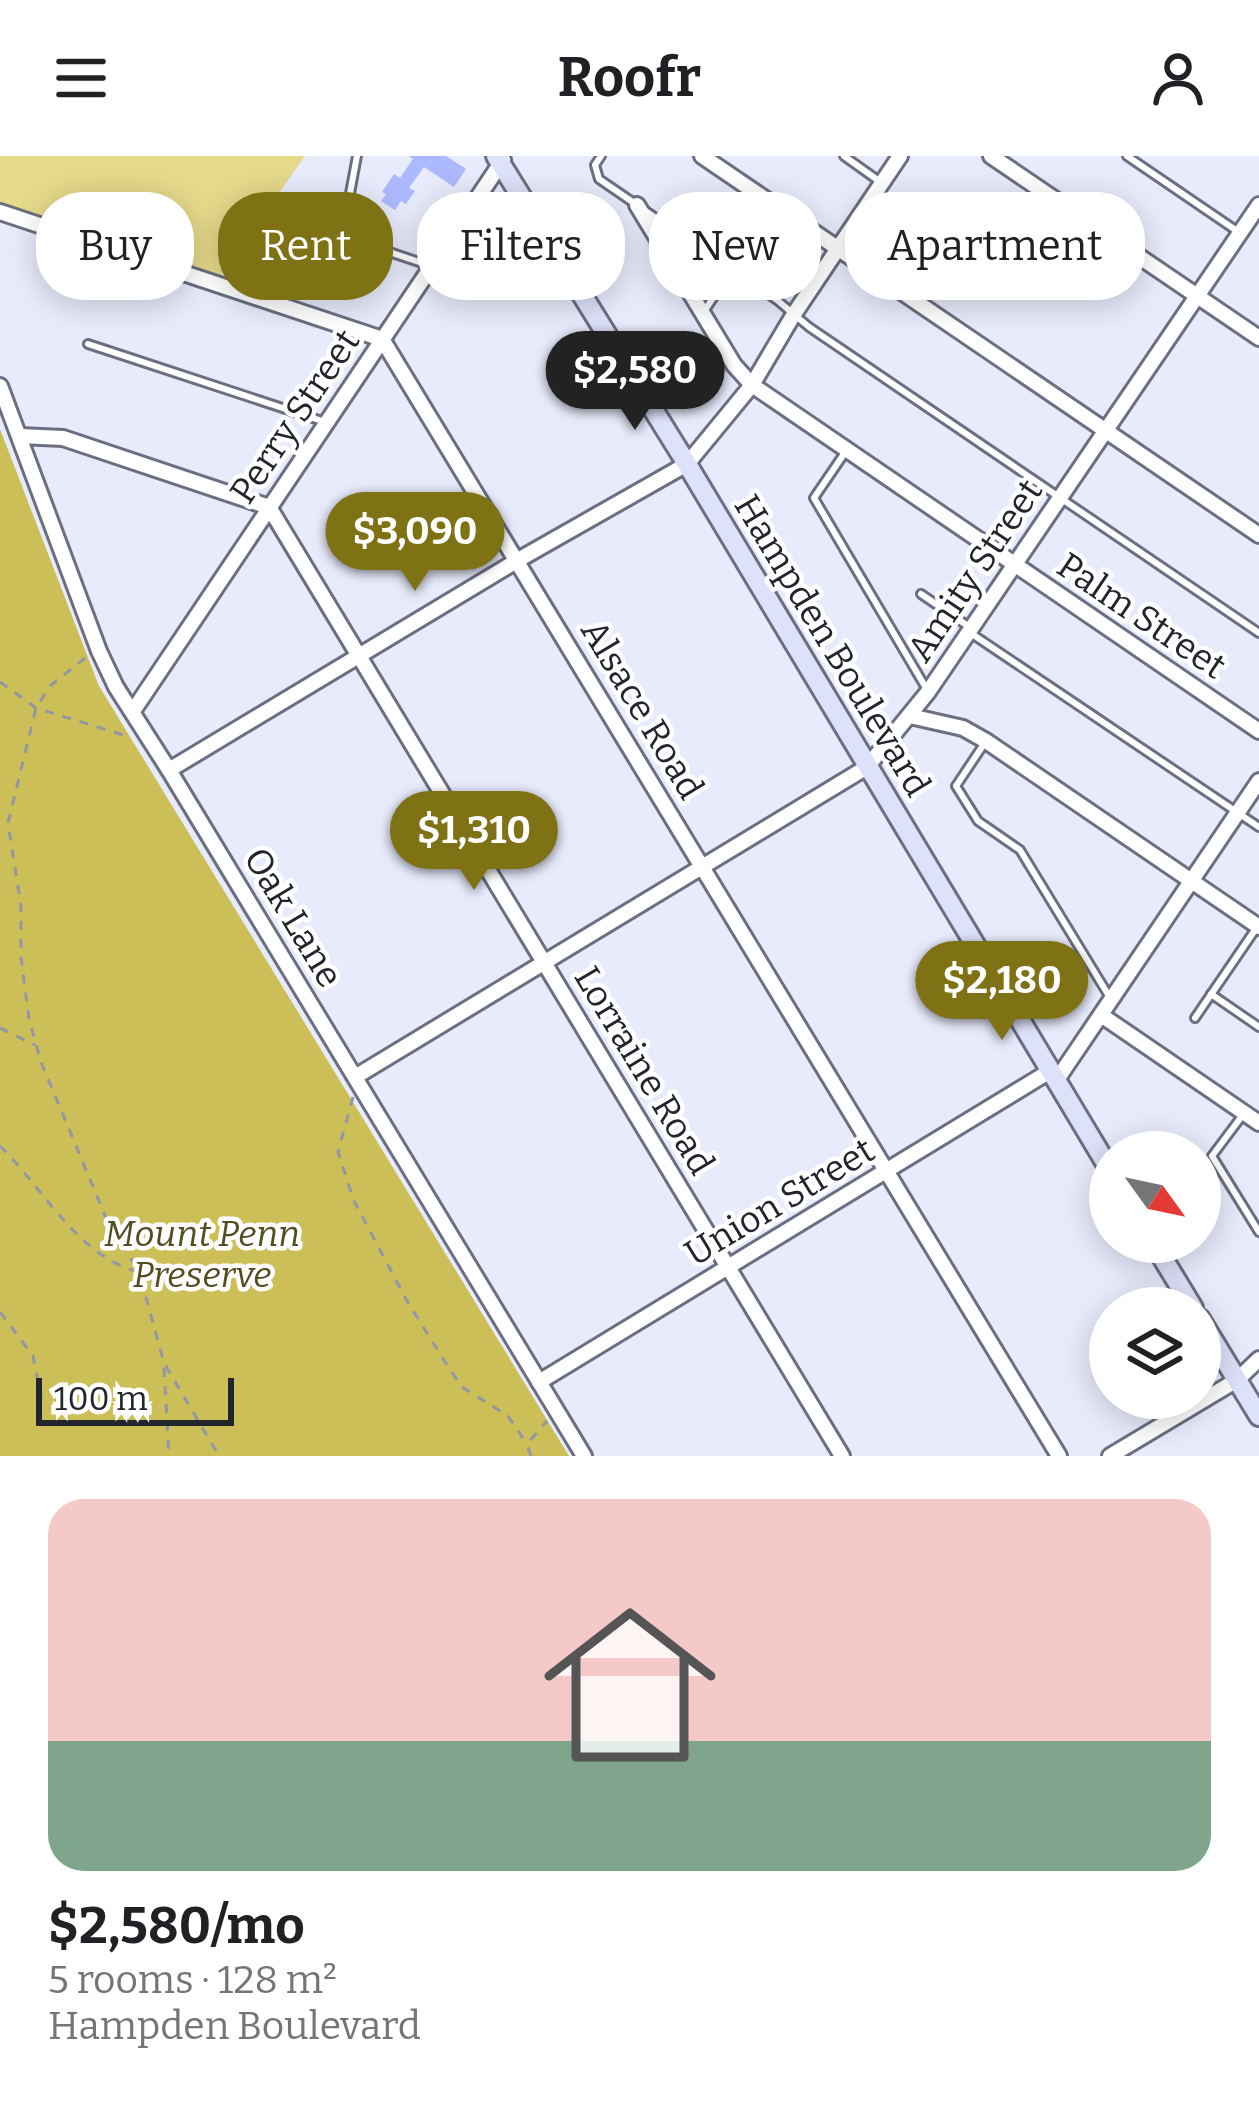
<!DOCTYPE html>
<html lang="en">
<head>
<meta charset="utf-8">
<style>
  :root { --surface:#fff; --page:#f2f2f2; --text:#202124; --muted:#757577; --accent:#7f7214 }
  body { margin:0; font-family:Bitter,serif; background:var(--page); color:var(--text); height:100vh; display:flex; flex-direction:column; font-size:45px; white-space:nowrap }
  * { box-sizing:border-box; margin:0 }
  p { font-size:39px; color:var(--muted) }
  .icon { flex:none; width:66px; height:66px; fill:none; stroke:currentColor; stroke-width:2; stroke-linecap:round; stroke-linejoin:round }
  .map { position:relative; height:1300px; overflow:hidden }
  .details { display:flex; flex-direction:column; background:var(--surface); flex:1 }
  .details>* { flex:none }
  .banner { position:absolute; left:36px; top:36px; width:1188px; height:108px; display:flex; gap:24px }
  .needle { width:78px; rotate:123deg }
  .controls { position:absolute; left:1089px; top:975px; display:grid; gap:24px }
  .controls a { display:grid; place-items:center; width:132px; height:132px; border-radius:50%; background:var(--surface); box-shadow:0 6px 30px #0003; font-size:60px }
  .scale { position:absolute; left:36px; bottom:30px; width:198px; box-sizing:border-box; padding-left:12px; border:6px solid #23252d; border-top:0; font-size:33px; line-height:42px; white-space:nowrap; color:#23252d; -webkit-text-stroke:9px #fff; paint-order:stroke }
  .price { position:absolute; translate:-50% -102px; padding:0 27px; border-radius:42px; background:var(--accent); color:#fff; font-size:39px; line-height:78px; filter:drop-shadow(0 3px 6px #0008) }
  .price::after { content:''; position:absolute; left:50%; top:72px; width:36px; height:27px; margin-left:-18px; background:inherit; clip-path:polygon(0 0,100% 0,50% 100%) }
  .price.active { background:#222; color:#fff }
  ul { padding:0; list-style:none }
  li { display:grid; align-content:center; gap:24px; height:636px; padding:0 48px }
  li span { display:grid; place-items:center; height:372px; border-radius:36px; color:#555 }
  li>.icon { margin-inline-start:auto }
  span .icon { width:216px; height:216px; fill:#fffc; stroke-width:1 }
  li b { font-size:51px }
  .tag { padding:0 42px; border-radius:48px; background:var(--surface); box-shadow:0 6px 30px #0003; font-size:42px; line-height:108px }
  .tag.active { background:var(--accent); color:#fff }
  header { display:flex; justify-content:space-between; align-items:center; height:156px; padding:0 48px; background:var(--surface); font-size:54px; font-weight:700 }
  .map>svg:first-child { display:block }
  .green { fill:#e5d98a }
  .forest { fill:#cdbf58 }
  .building { fill:#acb9fe }
  .lines { fill:none; stroke-linecap:round; stroke-linejoin:round }
  .lane-casing { stroke:#6b6f81; stroke-width:12 }
  .street-casing { stroke:#6b6f81; stroke-width:20 }
  .secondary-casing { stroke:#6b6f81; stroke-width:24 }
  .path { stroke:#9396a3; stroke-width:3; stroke-dasharray:9 9; stroke-linecap:butt }
  .lane { stroke:#fff; stroke-width:6 }
  .street { stroke:#fff; stroke-width:14 }
  .secondary { stroke:#dde1f9; stroke-width:18 }
  .labels { text-anchor:middle; stroke-width:9; stroke-linejoin:round; paint-order:stroke }
  .street-label { font-size:36px; fill:#23252d; stroke:#fff }
  .park-label { font-size:36px; font-style:italic; fill:#534d22; stroke:#fff }
</style>
</head>
<body>
<header><svg class="icon" aria-label="menu" viewBox="0 0 24 24"><path d="M4 6h16M4 12h16M4 18h16"/></svg>Roofr<svg class="icon" aria-label="person" viewBox="0 0 24 24"><circle cx="12" cy="8" r="4"/><path d="M4 21q1-7 8-7t8 7"/></svg></header>
<div class="map">
<svg width="1259" height="1300" viewBox="0 0 1259 1300">
  <rect width="100%" height="100%" fill="#e8ebfc"/>
  <path class="green" d="M0 0H305L221 119 0 48Z"/>
  <path class="forest" d="M0 273 99 530 569 1300H0Z"/>
  <path class="building" d="M408 0H446L466 13 454 31 424 11 409 32 415 35 406 48 401 45 395 54 381 45 386 38 382 36 394 18 400 22 413 3Z"/>
  <g class="lines">
    <g class="lane-casing">
      <g id="lane">
        <path d="M601 0 595 9 599 23 634 47"/>
        <path d="M844 0 879 25"/>
        <path d="M1127 0 1237 75"/>
        <path d="M644 54 777 144 809 171 1259 477"/>
        <path d="M276 58 428 109"/>
        <path d="M342 80 357 0"/>
        <path d="M705 154 732 114"/>
        <path d="M88 188 322 265"/>
        <path d="M846 295 814 342 926 532"/>
        <path d="M921 438 968 470"/>
        <path d="M969 476 1259 671"/>
        <path d="M986 585 956 630 978 665 1020 694 1109 840"/>
        <path d="M1211 838 1259 871"/>
        <path d="M1195 862 1257 771"/>
        <path d="M1242 960 1212 1000 1259 1076"/>
      </g>
    </g>
    <g class="street-casing">
      <g id="street">
        <path d="M702 0 1259 379"/>
        <path d="M991 0 1259 182"/>
        <path d="M637 49 734 209 752 229 1259 575"/>
        <path d="M0 56 382 183 1059 1300"/>
        <path d="M0 230 99 495 116 531 169 614 584 1300"/>
        <path d="M20 280 63 282 269 351 842 1300"/>
        <path d="M133 555 503 4"/>
        <path d="M910 560 963 572 986 585 1259 771"/>
        <path d="M169 614 518 404 687 308 752 229 794 158 900 0"/>
        <path d="M1101 859 1259 967"/>
        <path d="M355 921 867 611 928 536 1259 49"/>
        <path d="M1056 925 1259 625"/>
        <path d="M539 1226 1050 915"/>
        <path d="M1110 1300 1237 1224 1259 1203"/>
      </g>
    </g>
    <g class="secondary-casing">
      <g id="secondary">
        <path d="M496 0 687 308 1110 1014"/>
        <path d="M1153 1086 1193 1152"/>
        <path d="M1200 1163 1259 1260"/>
      </g>
    </g>
    <g class="path">
      <path d="M85 502 50 530 36 552 8 667 21 750V802L29 863 41 906 109 1069 139 1116"/>
      <path d="M0 526 36 552 130 581"/>
      <path d="M0 872 35 889"/>
      <path d="M353 941 338 996 354 1045 407 1145 450 1214 462 1231 508 1260 527 1288"/>
      <path d="M0 990C44 1033 77 1100 139 1116L164 1207 219 1300"/>
      <path d="M0 1156 33 1200 42 1245"/>
      <path d="M164 1212 169 1300"/>
      <path d="M531 1300 527 1288 547 1265"/>
    </g>
    <use href="#lane" class="lane"/>
    <use href="#street" class="street"/>
    <use href="#secondary" class="secondary"/>
  </g>
  <g class="labels">
    <g class="street-label">
      <text transform="translate(294 260) rotate(-56)" y="13">Perry Street</text>
      <text transform="translate(974 414) rotate(-56)" y="13">Amity Street</text>
      <text transform="translate(1142 459) rotate(34)" y="13">Palm Street</text>
      <text transform="translate(833 489) rotate(59)" y="13">Hampden Boulevard</text>
      <text transform="translate(643 553) rotate(59)" y="13">Alsace Road</text>
      <text transform="translate(294 761) rotate(59)" y="13">Oak Lane</text>
      <text transform="translate(645 914) rotate(59)" y="13">Lorraine Road</text>
      <text transform="translate(779 1045) rotate(-31)" y="13">Union Street</text>
    </g>
    <g class="park-label">
      <text x="202" y="1090">Mount Penn<tspan x="202" dy="41">Preserve</tspan></text>
    </g>
  </g>
</svg>
<div class="controls">
<a><svg class="needle" viewBox="-14 -14 28 28"><path d="M0-13l5 13h-10z" fill="#e53935"/><path d="M0 13l5-13h-10z" fill="#757577"/></svg></a>
<a><svg class="icon" aria-label="layers" viewBox="0 0 24 24"><path d="M12 4l9 5-9 5-9-5zM3 14l9 5 9-5"/></svg></a>
</div>
<div class="scale">100 m</div>
<b class="price active" style="left:635px;top:277px">$2,580</b>
<b class="price" style="left:415px;top:438px">$3,090</b>
<b class="price" style="left:474px;top:737px">$1,310</b>
<b class="price" style="left:1002px;top:887px">$2,180</b>
<div class="banner">
<a class="tag">Buy</a>
<a class="tag active">Rent</a>
<a class="tag">Filters</a>
<a class="tag">New</a>
<a class="tag">Apartment</a>
</div>
</div>
<section class="details">
<ul>
<li><span style="background:linear-gradient(#f6c9c9 65%,#7fa58c 0)"><svg class="icon" aria-label="home" viewBox="0 0 24 24"><path d="M3 11l9-7 9 7M6 9v11h12V9"/></svg></span><div><b>$2,580/mo</b><p>5 rooms · 128 m²</p><p>Hampden Boulevard</p></div></li>
</ul>
</section>
</body>
</html>
